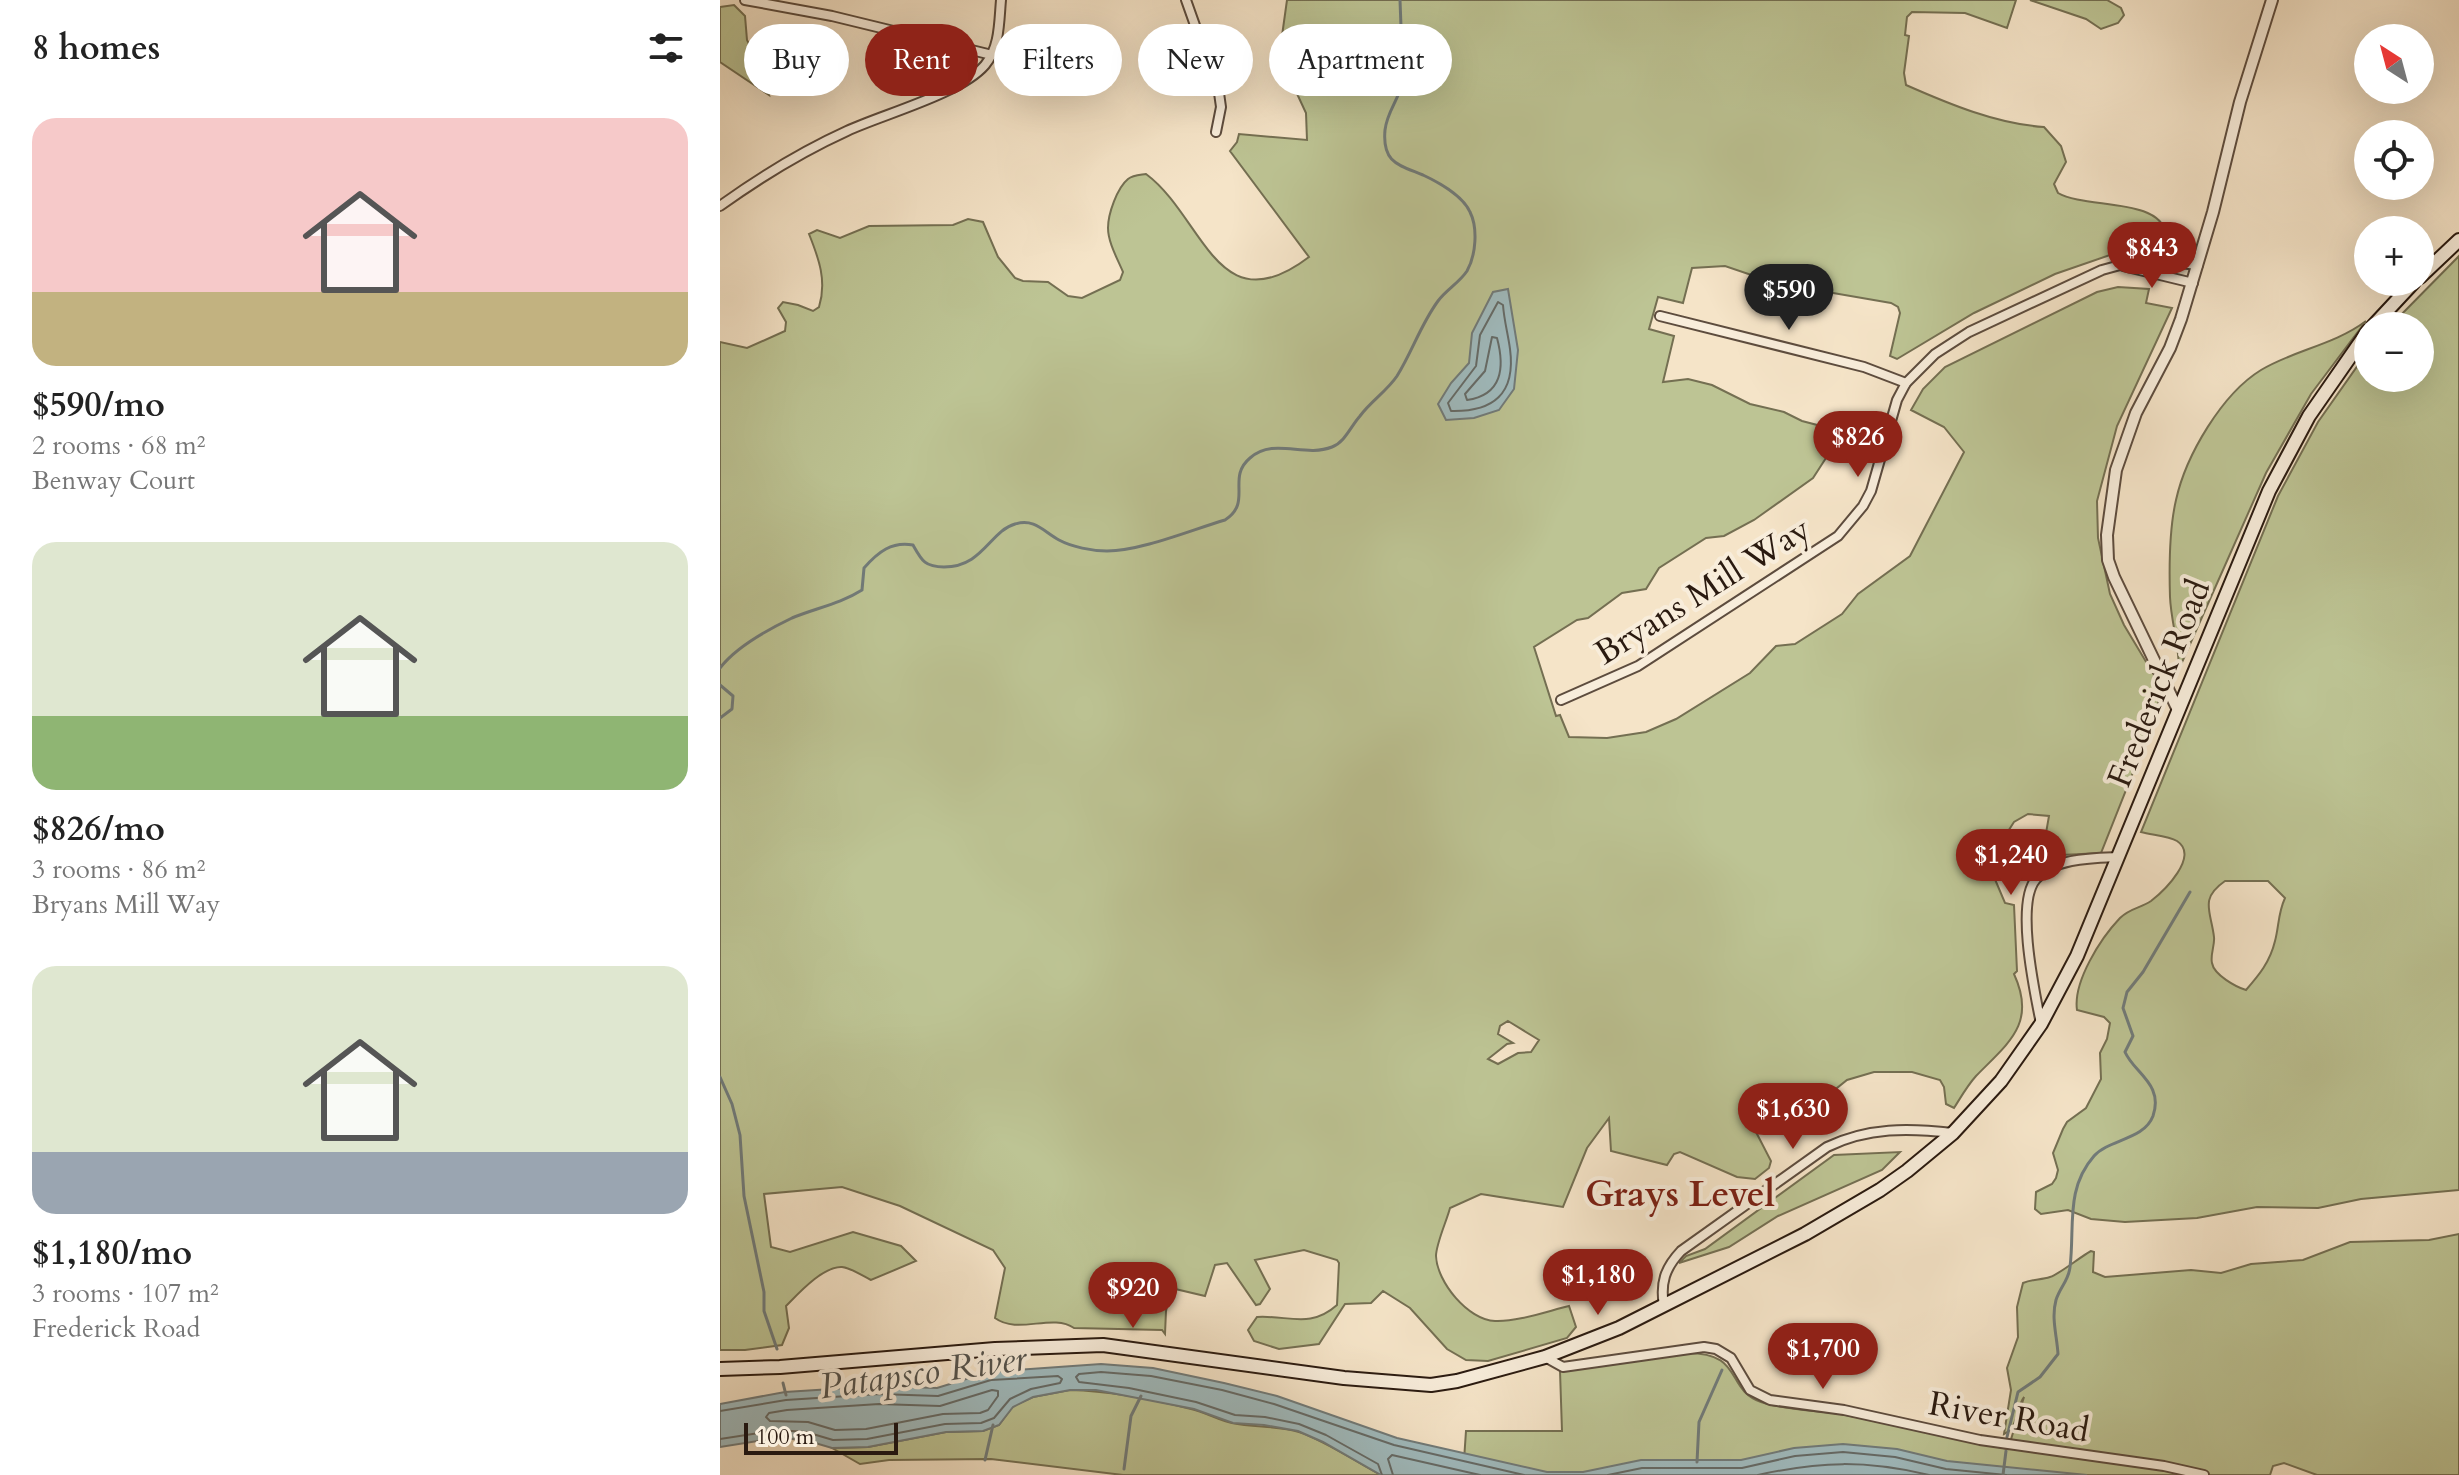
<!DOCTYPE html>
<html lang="en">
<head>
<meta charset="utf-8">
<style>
  :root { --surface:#fff; --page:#f6f6f6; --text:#222; --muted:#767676; --accent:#8f2418 }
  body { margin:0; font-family:Cardo,serif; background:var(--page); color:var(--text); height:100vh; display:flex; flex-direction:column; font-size:30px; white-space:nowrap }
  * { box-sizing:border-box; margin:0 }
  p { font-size:26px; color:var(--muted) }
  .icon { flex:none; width:44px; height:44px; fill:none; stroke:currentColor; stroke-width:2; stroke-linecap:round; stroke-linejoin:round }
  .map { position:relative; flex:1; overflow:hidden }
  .details { display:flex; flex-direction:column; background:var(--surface); width:720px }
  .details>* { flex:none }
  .banner { position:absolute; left:24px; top:24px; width:760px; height:72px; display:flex; gap:16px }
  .needle { width:52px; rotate:324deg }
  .buttons { position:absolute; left:1634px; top:24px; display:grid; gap:16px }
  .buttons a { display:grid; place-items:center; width:80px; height:80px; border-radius:50%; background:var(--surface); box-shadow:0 8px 32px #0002; font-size:40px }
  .scale { position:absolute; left:24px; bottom:20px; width:154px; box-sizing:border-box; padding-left:8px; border:4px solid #2a1a10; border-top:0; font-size:22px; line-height:28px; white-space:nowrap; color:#2a1a10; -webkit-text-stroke:6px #f8eddb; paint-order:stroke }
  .price { position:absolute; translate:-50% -68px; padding:0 18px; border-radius:28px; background:var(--accent); color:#fff; font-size:26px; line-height:52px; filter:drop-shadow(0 2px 4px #0008) }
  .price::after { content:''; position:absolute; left:50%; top:48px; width:24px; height:18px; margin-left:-12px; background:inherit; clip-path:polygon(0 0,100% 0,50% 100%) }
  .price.active { background:#222; color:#fff }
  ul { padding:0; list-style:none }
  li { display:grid; align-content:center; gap:16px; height:424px; padding:0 32px }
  li span { display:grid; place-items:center; height:248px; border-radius:24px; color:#555 }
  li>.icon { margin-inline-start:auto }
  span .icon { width:144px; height:144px; fill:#fffc; stroke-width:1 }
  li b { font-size:34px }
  h2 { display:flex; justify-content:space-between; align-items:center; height:96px; padding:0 32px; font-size:34px }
  .chip { padding:0 28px; border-radius:36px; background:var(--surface); box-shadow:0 8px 32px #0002; font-size:28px; line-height:72px }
  .chip.active { background:var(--accent); color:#fff }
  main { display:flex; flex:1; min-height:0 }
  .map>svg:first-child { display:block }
  .green { fill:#bdc494; stroke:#746f52; stroke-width:2; fill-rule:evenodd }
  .water { fill:#a0bcc0; stroke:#717b7a; stroke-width:2 }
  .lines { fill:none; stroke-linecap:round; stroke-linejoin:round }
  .shore { stroke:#656b68; stroke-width:2 }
  .stream { stroke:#717b7a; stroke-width:3 }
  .minor-casing { stroke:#5d4c3e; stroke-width:12 }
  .tertiary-casing { stroke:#5d4c3e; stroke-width:14 }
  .secondary-casing { stroke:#2a1a10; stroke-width:16 }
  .minor { stroke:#f8eddb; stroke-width:8 }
  .tertiary { stroke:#f8eddb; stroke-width:10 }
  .secondary { stroke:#f8eddb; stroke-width:12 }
  .labels { text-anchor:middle; stroke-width:8; stroke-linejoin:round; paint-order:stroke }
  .street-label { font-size:34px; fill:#2a1a10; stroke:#f8eddb }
  .neighbourhood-label { font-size:36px; font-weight:bold; fill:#7a1f14; stroke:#f8eddb }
  .water-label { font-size:36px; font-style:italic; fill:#53534e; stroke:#f8eddb }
</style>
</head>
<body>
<main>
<section class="details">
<h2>8 homes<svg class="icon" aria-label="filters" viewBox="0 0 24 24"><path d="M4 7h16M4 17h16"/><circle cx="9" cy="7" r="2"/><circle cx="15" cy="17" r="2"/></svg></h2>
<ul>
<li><span style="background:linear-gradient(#f6c9c9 70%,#c2b280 0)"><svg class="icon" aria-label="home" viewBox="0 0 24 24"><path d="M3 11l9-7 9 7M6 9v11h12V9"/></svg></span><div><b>$590/mo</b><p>2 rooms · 68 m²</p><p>Benway Court</p></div></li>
<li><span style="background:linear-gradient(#dfe7d0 70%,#8fb573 0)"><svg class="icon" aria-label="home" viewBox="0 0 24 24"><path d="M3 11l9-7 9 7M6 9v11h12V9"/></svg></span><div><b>$826/mo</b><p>3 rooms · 86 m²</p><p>Bryans Mill Way</p></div></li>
<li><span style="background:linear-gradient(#dfe7d0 75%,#9aa5b1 0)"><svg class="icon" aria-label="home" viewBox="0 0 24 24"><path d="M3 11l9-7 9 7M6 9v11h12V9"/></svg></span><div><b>$1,180/mo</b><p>3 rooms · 107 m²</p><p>Frederick Road</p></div></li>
</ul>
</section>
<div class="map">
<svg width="1739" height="1475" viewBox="0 0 1739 1475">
  <rect width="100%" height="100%" fill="#f5e4c8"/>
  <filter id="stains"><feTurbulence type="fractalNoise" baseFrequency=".0025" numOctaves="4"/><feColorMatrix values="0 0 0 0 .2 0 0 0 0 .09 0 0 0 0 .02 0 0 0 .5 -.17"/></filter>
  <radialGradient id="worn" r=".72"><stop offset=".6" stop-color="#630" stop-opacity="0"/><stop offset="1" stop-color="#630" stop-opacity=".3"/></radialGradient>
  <g class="green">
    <path d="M567 0H1296L1287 28 1245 13 1192 12 1187 17 1185 35 1189 36 1184 73 1186 85C1229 104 1277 124 1324 127L1341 146 1346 162 1334 184 1338 193C1365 209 1440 197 1446 234L1442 240 1448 241V245L1435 244 1416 246 1335 274 1254 313 1177 359 1170 356 1180 313 1178 307 1171 303 1055 283 1005 266 972 268 963 303 938 297 929 329 954 336 943 382 968 379 992 385 1030 404 1064 412 1082 421 1101 426 1099 430 1118 433 1117 441 1093 478 1034 520 1004 536 986 538 939 568 926 589 902 593 868 618 857 620 814 647 836 716 840 715 849 737 887 738 926 732 956 719 1030 673 1056 646 1075 644 1122 614 1138 594 1190 556 1244 452 1224 427 1191 410 1203 389 1225 367 1377 292 1398 287 1429 289 1426 303 1452 308 1397 426 1377 501 1378 538 1390 594 1404 625 1434 675 1439 707 1381 853 1322 856 1329 816 1308 814 1294 822 1276 850 1274 877 1285 903 1294 905 1297 971 1294 974C1317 1024 1288 1043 1256 1076 1247 1086 1241 1097 1234 1108L1226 1104 1224 1087 1220 1080 1192 1072H1154L1127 1080 1092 1108 1058 1118 1036 1132 1051 1161 1049 1168 1035 1179 1017 1177 960 1152 954 1154 947 1165 891 1151 889 1118 867 1148 843 1207 761 1194 730 1208C727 1220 716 1244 716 1256 717 1282 748 1320 775 1321 797 1322 828 1311 849 1306L856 1327 847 1338 768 1361 746 1360 727 1349 690 1308 663 1291 651 1303 625 1304 599 1344 559 1349 534 1341 528 1330 537 1317C569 1315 590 1329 617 1305L619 1263 617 1260 584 1250 535 1260 550 1289 540 1304 536 1305 507 1263 495 1265 485 1296 451 1288 446 1311 445 1334 442 1330 354 1328C332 1313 298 1335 275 1318L285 1268 273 1250 180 1206 122 1187 44 1194 51 1247 70 1252 133 1232 181 1246 196 1261 151 1280C143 1276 131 1268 122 1267 103 1266 78 1294 66 1306L69 1328 62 1345 25 1350H0V342L27 348 65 331 66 322 58 308 63 302 78 305 93 311 99 307C107 281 99 259 89 234L97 230 120 238 149 226 233 225 248 219 263 222 278 257 295 278 303 281 328 282 348 296 362 298 400 280 403 272C397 258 388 242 388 228 388 214 397 188 408 179 413 175 420 175 426 174 484 217 497 327 589 257L510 151 517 142 519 134 587 140 586 113 566 70 568 67 561 43ZM788 1021 819 1040 811 1052 798 1053 778 1064 768 1059 787 1044 793 1043 778 1034 780 1026Z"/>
    <path d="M1310 0H1387L1401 8 1404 15 1398 23 1381 29 1366 19Z"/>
    <path d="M14 5 25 16 27 40 43 71 49 95 0 62V7Z"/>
    <path d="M1739 256V1190L1641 1199 1598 1208 1537 1207 1477 1218 1405 1222 1371 1219 1348 1210 1321 1214 1315 1209 1316 1192 1332 1184 1336 1178 1338 1170 1333 1153 1343 1129 1347 1122 1366 1108 1381 1079 1380 1053 1387 1039 1390 1023 1384 1017 1357 1010C1353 982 1380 939 1400 918 1410 908 1421 908 1431 901 1444 891 1480 856 1457 841 1448 836 1431 835 1421 832L1558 496 1598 422 1648 351V378H1700V326H1670ZM1505 881H1548L1565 898C1558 913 1559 926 1555 941 1550 962 1539 975 1526 990 1516 987 1494 975 1492 963 1490 955 1495 945 1494 937 1491 911 1479 899 1505 881Z"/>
    <path d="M1646 321 1591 394 1546 473 1459 669C1459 645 1451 621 1450 597 1449 565 1449 530 1456 500 1466 455 1502 394 1541 370 1574 350 1614 345 1646 321Z"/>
    <path d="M1180 1152 1162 1170 1058 1216 1009 1247 959 1263 966 1256 985 1249 1114 1155Z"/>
    <path d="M1739 1234V1475H1597L1564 1463 1553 1466 1550 1475H743L746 1431H842L840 1371 965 1353C1025 1352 1004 1389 1041 1402 1068 1411 1099 1410 1126 1415 1180 1426 1234 1439 1288 1449L1304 1397C1296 1407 1299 1427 1284 1434L1291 1390 1287 1368 1298 1337 1297 1307 1303 1283C1312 1279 1321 1280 1330 1277 1338 1275 1360 1257 1371 1251L1374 1252 1373 1272 1385 1277 1471 1270 1501 1273 1531 1264 1583 1260 1630 1242 1709 1240Z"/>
    <path d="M350 1390C391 1391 432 1399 471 1409 485 1412 498 1420 512 1423 534 1428 557 1425 579 1432 608 1442 634 1461 661 1475H403L271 1459 169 1460 140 1464 112 1448 148 1447 226 1432 263 1431 279 1425 293 1406 313 1397Z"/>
  </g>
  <g class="water">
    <path d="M788 289 798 350 794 389 779 410 754 418 726 420 718 404 731 383 749 363 752 333 773 292Z"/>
    <path d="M381 1364 433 1368 504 1383 557 1396 677 1438 827 1472H863L921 1460H1021L1074 1448 1123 1444 1177 1449 1227 1461 1367 1475H661L603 1442 578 1431 544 1425 513 1423 474 1409 376 1390H350L313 1397 293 1407 279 1425 263 1431 226 1432 148 1447 112 1448 85 1440 57 1438 0 1447V1404L65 1392 159 1386 217 1388 269 1372Z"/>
  </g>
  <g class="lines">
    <g class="shore">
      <path d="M778 302 783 305C784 320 788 334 790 349 796 394 773 412 731 411L728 403 756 366 760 335Z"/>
      <path d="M772 337 777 338C785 368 782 395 747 400L745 394 765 371Z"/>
      <path d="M272 1390 278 1391V1396L268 1410 260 1413 223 1414 146 1429 115 1430 88 1422 50 1421 46 1417 49 1413 67 1410 159 1404 220 1406Z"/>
      <path d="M0 1411 66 1400 159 1394 218 1396 271 1380 338 1376 342 1379 340 1383 311 1389 290 1399 274 1418 261 1423 225 1424 147 1439 113 1440 86 1432 58 1430 0 1439"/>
      <path d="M662 1475 658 1464 606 1435 579 1424 545 1417 515 1415 476 1402 409 1388 359 1382 356 1377 359 1374 381 1372 431 1376 502 1390 554 1404 674 1445 804 1475"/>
      <path d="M673 1475 668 1459 672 1455 760 1475"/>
      <path d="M888 1475 922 1468H1022L1075 1456 1123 1452 1175 1457 1226 1469 1286 1475"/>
      <path d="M1038 1475C1101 1461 1145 1460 1209 1475"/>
    </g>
    <g class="stream">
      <path d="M0 668C16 647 49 629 72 618 96 608 120 604 142 590L144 568C158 552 172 541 193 545 202 561 205 567 224 567 263 567 270 531 295 524 315 518 324 532 339 540 352 547 372 551 387 551 421 551 471 530 505 520 533 502 506 478 530 458 554 437 584 458 612 447 625 442 631 426 640 416 651 401 667 391 677 376 692 352 701 324 718 301 726 290 739 283 747 271 756 255 758 228 750 212 743 196 718 182 703 175 679 165 662 163 665 130 667 111 680 98 683 80L680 0"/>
      <path d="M0 685 13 696 12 709 0 718"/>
      <path d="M0 1077 12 1104 20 1135 24 1196 44 1292V1311L57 1349"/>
      <path d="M63 1383 66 1395"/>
      <path d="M1287 1437 1298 1392 1320 1377 1338 1354C1337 1336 1331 1318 1336 1300 1340 1287 1349 1280 1350 1267 1355 1227 1345 1189 1374 1156 1389 1139 1424 1140 1433 1116 1444 1084 1414 1073 1405 1052L1413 1036 1403 1008 1407 992 1423 972 1470 892"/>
      <path d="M265 1460 273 1425"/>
      <path d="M977 1462 979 1422 1002 1370"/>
      <path d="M404 1469 411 1416 421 1396"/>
      <path d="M1283 1475 1286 1451"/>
    </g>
    <g class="minor-casing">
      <g id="minor">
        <path d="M25 0 112 16 272 55"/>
        <path d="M466 0 499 93 501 107 496 132"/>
        <path d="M0 206C39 178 83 151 127 131 163 114 240 94 265 65 280 47 279 22 281 0"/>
        <path d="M1403 266 1473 283"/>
        <path d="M940 316 1144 367 1186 383"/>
        <path d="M841 700 918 666 1118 536 1143 506 1151 491 1177 400 1186 383 1215 354 1249 332 1382 270 1422 259 1478 265"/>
        <path d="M1321 1024C1315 993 1295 903 1316 879 1334 858 1372 858 1398 857"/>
        <path d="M944 1306C940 1283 945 1268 961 1251L1107 1147C1148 1127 1189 1128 1233 1133"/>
        <path d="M825 1357 843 1367 984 1347 996 1349 1011 1358 1030 1390 1050 1400 1124 1410 1260 1440 1444 1466 1484 1475"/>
      </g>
    </g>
    <g class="tertiary-casing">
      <path id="tertiary" d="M1458 710 1394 577 1388 560 1387 535 1396 470 1416 413 1450 348 1461 319 1493 212 1520 102 1552 0"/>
    </g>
    <g class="secondary-casing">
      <g id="secondary">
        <path d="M1700 277 1739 240"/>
        <path d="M1653 326 1694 282"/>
        <path d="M0 1369 60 1367 275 1349 383 1345 624 1378 711 1385 737 1381 825 1357 899 1328 1085 1234 1160 1190 1187 1171 1233 1133 1281 1081 1321 1024 1357 956 1549 491 1589 416 1648 331"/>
      </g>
    </g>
    <use href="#minor" class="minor"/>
    <use href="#tertiary" class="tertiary"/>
    <use href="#secondary" class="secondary"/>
  </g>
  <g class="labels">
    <g class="street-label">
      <text transform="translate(982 590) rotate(-32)" y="12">Bryans Mill Way</text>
      <text transform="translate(1438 683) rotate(-68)" y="12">Frederick Road</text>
      <text transform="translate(1289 1416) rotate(10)" y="12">River Road</text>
    </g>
    <g class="neighbourhood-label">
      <text x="960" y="1206">Grays Level</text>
    </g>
    <g class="water-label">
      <text transform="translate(203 1371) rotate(-8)" y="13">Patapsco River</text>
    </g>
  </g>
  <rect width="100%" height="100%" filter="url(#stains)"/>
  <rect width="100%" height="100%" fill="url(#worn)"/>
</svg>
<div class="buttons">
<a><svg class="needle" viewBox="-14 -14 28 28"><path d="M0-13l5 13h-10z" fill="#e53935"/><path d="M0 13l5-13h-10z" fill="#767676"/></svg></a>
<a><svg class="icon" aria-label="locate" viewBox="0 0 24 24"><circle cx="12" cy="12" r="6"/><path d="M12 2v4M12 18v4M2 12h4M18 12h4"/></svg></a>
<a>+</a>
<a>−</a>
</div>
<div class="scale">100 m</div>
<b class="price" style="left:1432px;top:290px">$843</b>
<b class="price active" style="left:1069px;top:332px">$590</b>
<b class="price" style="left:1138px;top:479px">$826</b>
<b class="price" style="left:1291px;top:897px">$1,240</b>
<b class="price" style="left:1073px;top:1151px">$1,630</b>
<b class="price" style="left:878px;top:1317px">$1,180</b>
<b class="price" style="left:413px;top:1330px">$920</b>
<b class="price" style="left:1103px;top:1391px">$1,700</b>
<div class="banner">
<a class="chip">Buy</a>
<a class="chip active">Rent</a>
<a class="chip">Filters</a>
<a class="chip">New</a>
<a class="chip">Apartment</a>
</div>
</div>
</main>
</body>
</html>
